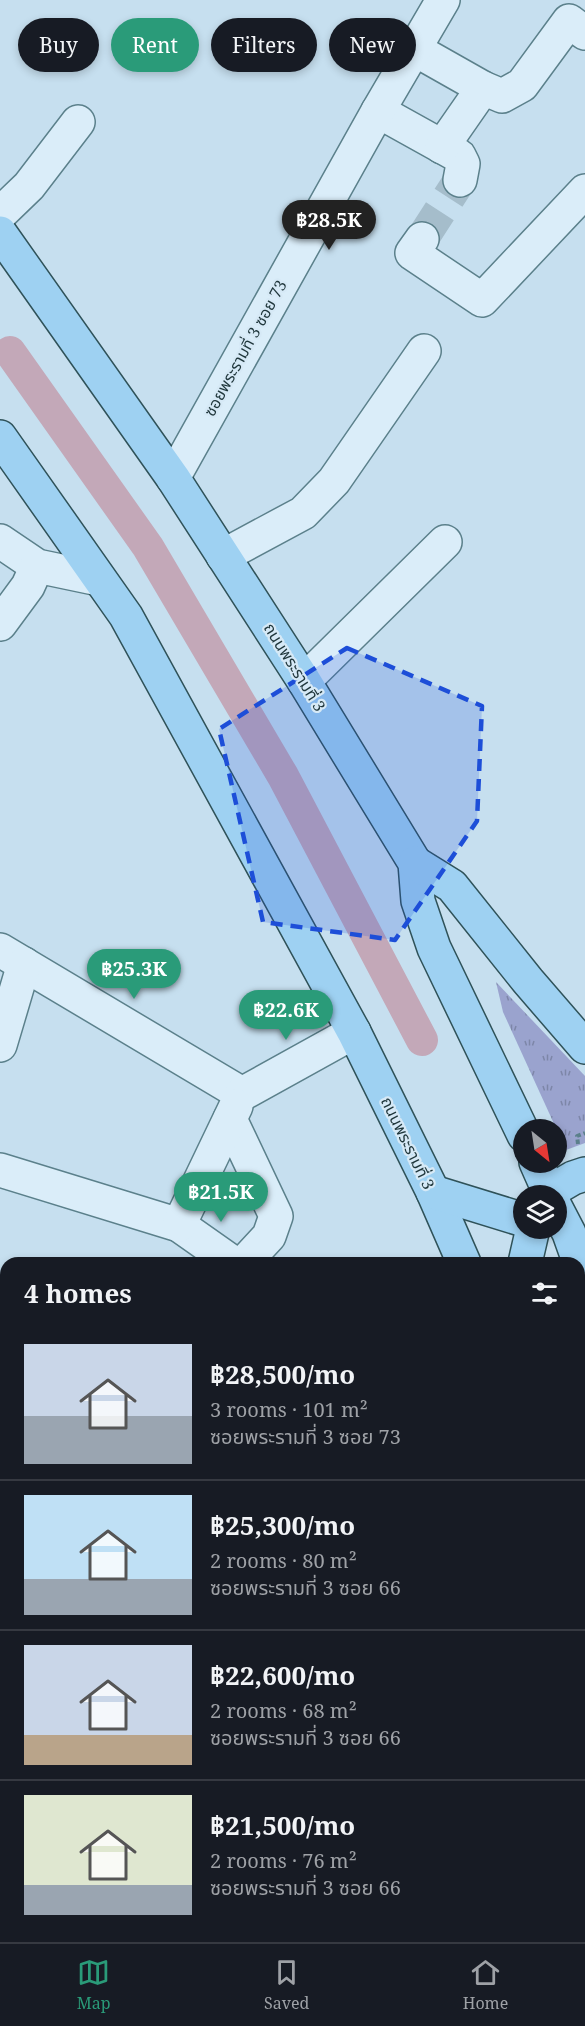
<!DOCTYPE html>
<html lang="en">
<head>
<meta charset="utf-8">
<style>
  :root { --surface:#171b24; --page:#242831; --text:#f1f3f6; --muted:#9ea1a6; --line:#363941; --accent:#2a9b79 }
  body { margin:0; font-family:"Noto Serif","Noto Sans Thai",serif; background:var(--page); color:var(--text); height:100vh; display:flex; flex-direction:column; font-size:22px; white-space:nowrap }
  * { box-sizing:border-box; margin:0 }
  p { font-size:20px; color:var(--muted) }
  .icon { flex:none; width:33px; height:33px; fill:none; stroke:currentColor; stroke-width:2; stroke-linecap:round; stroke-linejoin:round }
  .map { position:relative; flex:1; overflow:hidden }
  .panel { position:absolute; left:0px; top:1257px; width:585px; height:686px; display:flex; flex-direction:column; background:var(--surface); border-radius:18px 18px 0 0; box-shadow:0 3px 9px #0003 }
  .panel>* { flex:none }
  .banner { position:absolute; left:18px; top:18px; width:549px; height:54px; display:flex; gap:12px }
  .needle { width:39px; rotate:150deg }
  .tools { position:absolute; left:513px; top:1119px; display:grid; gap:12px }
  .tools a { display:grid; place-items:center; width:54px; height:54px; border-radius:50%; background:var(--surface); box-shadow:0 3px 9px #0003; font-size:30px }
  .price { position:absolute; translate:-50% -51px; padding:0 14px; border-radius:21px; background:var(--accent); color:#fff; font-size:20px; line-height:39px; filter:drop-shadow(0 2px 3px #0008) }
  .price::after { content:''; position:absolute; left:50%; top:36px; width:18px; height:14px; margin-left:-9px; background:inherit; clip-path:polygon(0 0,100% 0,50% 100%) }
  .price.on { background:#222; color:#fff }
  ul { padding:0; list-style:none }
  li { display:flex; align-items:center; gap:18px; height:150px; padding:0 24px }
  li+li { border-top:2px solid var(--line) }
  li span { display:grid; place-items:center; flex:none; width:168px; height:120px; border-radius:0px; color:#555 }
  li>.icon { margin-inline-start:auto }
  span .icon { width:72px; height:72px; fill:#fffc; stroke-width:1 }
  li b { font-size:26px }
  h2 { display:flex; justify-content:space-between; align-items:center; height:72px; padding:0 24px; font-size:26px }
  .tag { padding:0 21px; border-radius:27px; background:var(--surface); box-shadow:0 3px 9px #0003; font-size:21px; line-height:54px }
  .tag.on { background:var(--accent); color:#fff }
  .tab-bar { display:flex; justify-content:space-around; align-items:center; height:84px; border-top:2px solid var(--line); background:var(--surface); font-size:16px; color:var(--muted) }
  .tab-bar a { display:grid; justify-items:center; gap:3px }
  .tab-bar .on { color:var(--accent) }
  .map>svg:first-child { display:block }
  .grass { fill:url(#grass-tufts) }
  .lines { fill:none; stroke-linecap:round; stroke-linejoin:round }
  .canal { stroke:#c3a8b8; stroke-width:32 }
  .minor-tunnel { stroke:#a5bdcb; stroke-width:33; stroke-dasharray:33 16; stroke-linecap:butt }
  .minor-casing { stroke:#5b808b; stroke-width:36 }
  .major-casing { stroke:#2f5259; stroke-width:36 }
  .path { stroke:#5b808b; stroke-width:4; stroke-dasharray:4.5 3; stroke-linecap:butt }
  .minor { stroke:#daedf9; stroke-width:33 }
  .major { stroke:#9ed1f2; stroke-width:33 }
  .marked { fill:#1d4ed8; fill-opacity:0.2; stroke:#1d4ed8; stroke-width:4.5; stroke-dasharray:12 8; stroke-linejoin:round }
  .labels { text-anchor:middle; stroke-width:4.5; stroke-linejoin:round; paint-order:stroke }
  .street-label { font-size:16px; fill:#1f363b; stroke:#d6e9f6 }
</style>
</head>
<body>
<div class="map">
<svg width="585" height="1942" viewBox="0 0 585 1942">
  <defs>
    <pattern id="grass-tufts" width="24" height="20" patternUnits="userSpaceOnUse" patternTransform="scale(1.5)"><rect width="24" height="20" fill="#9aa3ce"/><path d="M3 7l-1-3M5 7V3M7 7l1-3M15 17l-1-3M17 17v-4M19 17l1-3" fill="none" stroke="#7d86a8"/></pattern>
  </defs>
  <rect width="100%" height="100%" fill="#c6dfef"/>
  <path class="grass" d="M496 982 585 1076V1143L566 1150 503 1012Z"/>
  <g class="lines">
    <path class="canal" d="M10 352 148 547 283 776 422 1040"/>
    <path class="minor-tunnel" d="M422 239 460 180"/>
    <g class="minor-casing">
      <g id="minor">
        <path d="M414 49 483 88 502 96 522 85 569 21 585 33"/>
        <path d="M378 111 459 156 463 164 460 180"/>
        <path d="M442 147 483 88"/>
        <path d="M0 214 29 186 78 122"/>
        <path d="M422 239 412 253 482 300 585 191"/>
        <path d="M173 478 378 111 443 0"/>
        <path d="M0 541 37 566 99 579"/>
        <path d="M223 556 303 513 334 481 424 351"/>
        <path d="M0 624 28 586 37 566"/>
        <path d="M304 681 445 542"/>
        <path d="M0 950 242 1094"/>
        <path d="M0 1045 24 964"/>
        <path d="M242 1094 354 1032"/>
        <path d="M230 1119 276 1216 269 1236 244 1263"/>
        <path d="M0 1170 179 1225 233 1263"/>
        <path d="M179 1225 236 1106"/>
        <path d="M579 1754 585 1752"/>
        <path d="M330 1936 340 1942"/>
        <path d="M212 1942 215 1936"/>
      </g>
    </g>
    <g class="major-casing">
      <g id="major">
        <path d="M0 233 173 478 304 681 415 863 418 901 434 948 524 1135"/>
        <path d="M0 437 126 616 354 1032 433 1192 464 1263"/>
        <path d="M415 863 452 886 528 981 585 1047"/>
        <path d="M536 1162 551 1196"/>
        <path d="M433 1192 524 1220"/>
        <path d="M547 1196 549 1192 573 1178 585 1174"/>
        <path d="M556 1208 569 1233 585 1278"/>
        <path d="M525 1263 533 1228"/>
        <path d="M579 1552 585 1573"/>
      </g>
    </g>
    <g class="path">
      <path d="M578 1144 577 1136 585 1133"/>
      <path d="M579 1629 585 1627"/>
    </g>
    <use href="#minor" class="minor"/>
    <use href="#major" class="major"/>
  </g>
  <path class="marked" d="M347 648 482 706 477 821 395 940 263 922 219 729Z"/>
  <g class="labels">
    <g class="street-label">
      <text transform="translate(245 348) rotate(-61)" y="6">ซอยพระรามที่ 3 ซอย 73</text>
      <text transform="translate(295 667) rotate(58)" y="6">ถนนพระรามที่ 3</text>
      <text transform="translate(408 1143) rotate(64)" y="6">ถนนพระรามที่ 3</text>
    </g>
  </g>
</svg>
<div class="tools">
<a><svg class="needle" viewBox="-14 -14 28 28"><path d="M0-13l5 13h-10z" fill="#e53935"/><path d="M0 13l5-13h-10z" fill="#9ea1a6"/></svg></a>
<a><svg class="icon" aria-label="layers" viewBox="0 0 24 24"><path d="M12 4l9 5-9 5-9-5zM3 14l9 5 9-5"/></svg></a>
</div>
<b class="price on" style="left:329px;top:251px">฿28.5K</b>
<b class="price" style="left:134px;top:1000px">฿25.3K</b>
<b class="price" style="left:286px;top:1041px">฿22.6K</b>
<b class="price" style="left:221px;top:1223px">฿21.5K</b>
<div class="banner">
<a class="tag">Buy</a>
<a class="tag on">Rent</a>
<a class="tag">Filters</a>
<a class="tag">New</a>
</div>
<section class="panel">
<h2>4 homes<svg class="icon" aria-label="filters" viewBox="0 0 24 24"><path d="M4 7h16M4 17h16"/><circle cx="9" cy="7" r="2"/><circle cx="15" cy="17" r="2"/></svg></h2>
<ul>
<li><span style="background:linear-gradient(#c9d6e8 60%,#9aa5b1 0)"><svg class="icon" aria-label="home" viewBox="0 0 24 24"><path d="M3 11l9-7 9 7M6 9v11h12V9"/></svg></span><div><b>฿28,500/mo</b><p>3 rooms · 101 m²</p><p>ซอยพระรามที่ 3 ซอย 73</p></div></li>
<li><span style="background:linear-gradient(#bfe0f5 70%,#9aa5b1 0)"><svg class="icon" aria-label="home" viewBox="0 0 24 24"><path d="M3 11l9-7 9 7M6 9v11h12V9"/></svg></span><div><b>฿25,300/mo</b><p>2 rooms · 80 m²</p><p>ซอยพระรามที่ 3 ซอย 66</p></div></li>
<li><span style="background:linear-gradient(#c9d6e8 75%,#b9a48a 0)"><svg class="icon" aria-label="home" viewBox="0 0 24 24"><path d="M3 11l9-7 9 7M6 9v11h12V9"/></svg></span><div><b>฿22,600/mo</b><p>2 rooms · 68 m²</p><p>ซอยพระรามที่ 3 ซอย 66</p></div></li>
<li><span style="background:linear-gradient(#dfe7d0 75%,#9aa5b1 0)"><svg class="icon" aria-label="home" viewBox="0 0 24 24"><path d="M3 11l9-7 9 7M6 9v11h12V9"/></svg></span><div><b>฿21,500/mo</b><p>2 rooms · 76 m²</p><p>ซอยพระรามที่ 3 ซอย 66</p></div></li>
</ul>
</section>
</div>
<nav class="tab-bar">
<a class="on"><svg class="icon" aria-label="map" viewBox="0 0 24 24"><path d="M3 6l6-2 6 2 6-2v14l-6 2-6-2-6 2zM9 4v14M15 6v14"/></svg>Map</a>
<a><svg class="icon" aria-label="saved" viewBox="0 0 24 24"><path d="M7 4h10v16l-5-4-5 4z"/></svg>Saved</a>
<a><svg class="icon" aria-label="home" viewBox="0 0 24 24"><path d="M3 11l9-7 9 7M6 9v11h12V9"/></svg>Home</a>
</nav>
</body>
</html>
